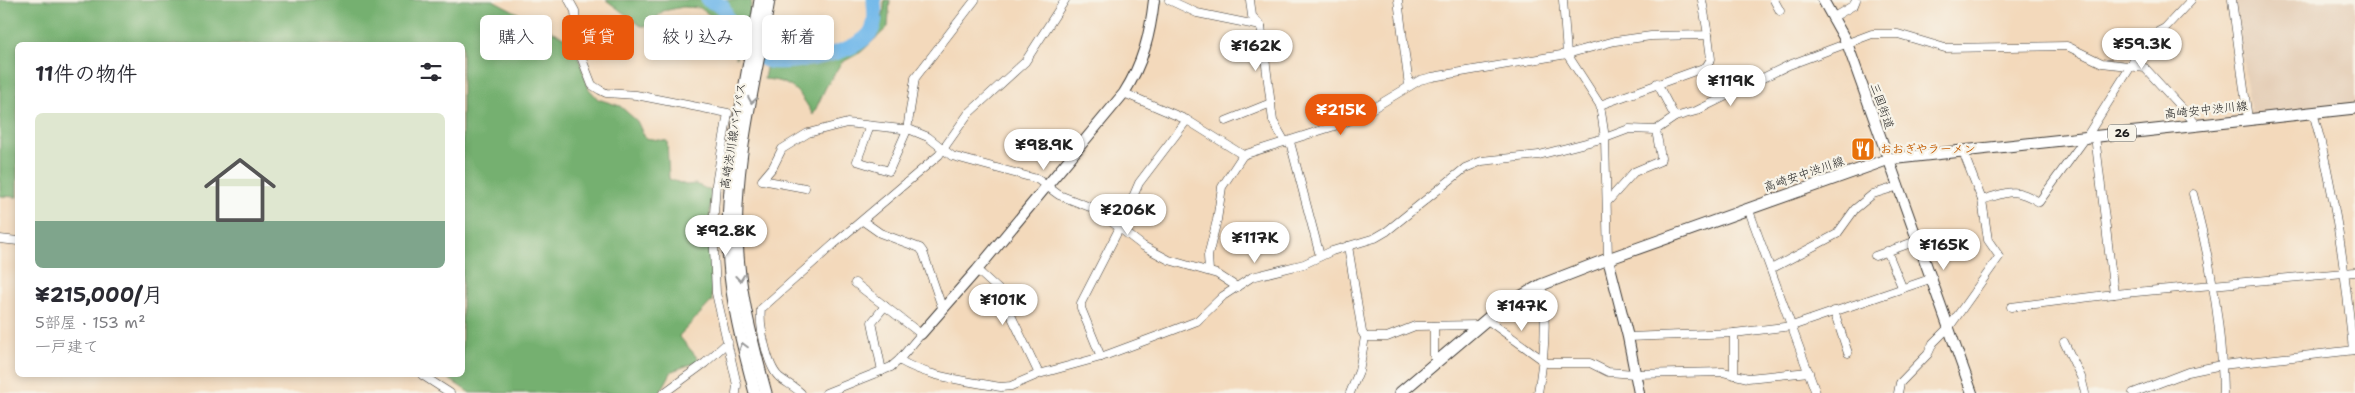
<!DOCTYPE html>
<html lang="ja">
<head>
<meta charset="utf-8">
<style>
  :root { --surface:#fff; --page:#f2f2f3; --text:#2b2b33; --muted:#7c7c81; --accent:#ea580c }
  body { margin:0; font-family:"Shantell Sans","Klee One",sans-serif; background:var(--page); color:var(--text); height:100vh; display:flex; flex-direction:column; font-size:19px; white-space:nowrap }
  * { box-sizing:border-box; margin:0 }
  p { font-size:16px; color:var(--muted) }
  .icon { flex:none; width:28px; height:28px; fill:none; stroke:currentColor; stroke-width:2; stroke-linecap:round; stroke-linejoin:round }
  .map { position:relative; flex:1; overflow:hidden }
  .side { position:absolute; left:15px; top:42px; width:450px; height:335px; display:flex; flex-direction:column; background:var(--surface); border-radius:8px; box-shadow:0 2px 8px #0003 }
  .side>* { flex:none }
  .top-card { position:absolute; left:480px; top:15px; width:475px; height:45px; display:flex; gap:10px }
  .price { position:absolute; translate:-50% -42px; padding:0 11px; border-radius:18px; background:#fff; color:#222; font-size:16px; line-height:32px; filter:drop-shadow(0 1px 2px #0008) }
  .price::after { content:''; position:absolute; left:50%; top:30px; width:15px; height:11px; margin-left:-8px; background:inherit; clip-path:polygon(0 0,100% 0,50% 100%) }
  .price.current { background:var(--accent); color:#fff }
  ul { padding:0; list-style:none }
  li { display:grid; align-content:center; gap:10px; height:265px; padding:0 20px }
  li span { display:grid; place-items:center; height:155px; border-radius:8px; color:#555 }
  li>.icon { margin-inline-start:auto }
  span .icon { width:90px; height:90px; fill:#fffc; stroke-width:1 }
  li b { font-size:21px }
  h2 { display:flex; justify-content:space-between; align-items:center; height:60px; padding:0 20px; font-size:21px }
  .pill { padding:0 18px; border-radius:8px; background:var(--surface); box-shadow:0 2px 8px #0003; font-size:18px; line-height:45px }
  .pill.current { background:var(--accent); color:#fff }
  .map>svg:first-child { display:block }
  .built { fill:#e3cbb2 }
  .forest { fill:#75b06f; stroke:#486646 }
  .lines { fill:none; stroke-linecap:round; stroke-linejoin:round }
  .river { stroke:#73b9ea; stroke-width:15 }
  .street-casing { stroke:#3c3834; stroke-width:9 }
  .secondary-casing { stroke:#3c3834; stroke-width:12 }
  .primary-casing { stroke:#3c3834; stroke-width:13 }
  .street { stroke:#fff; stroke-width:8 }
  .secondary { stroke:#fff; stroke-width:10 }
  .primary { stroke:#fff; stroke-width:11 }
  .oneway { stroke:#999 }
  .labels { text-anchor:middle; stroke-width:4.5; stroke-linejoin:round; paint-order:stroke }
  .shield { fill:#f7f3e8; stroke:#5e5c59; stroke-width:1 }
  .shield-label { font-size:11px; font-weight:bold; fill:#1c1c1c }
  .street-label { font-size:12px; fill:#1c1c1c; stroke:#f7f3e8 }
  .food-label { font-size:12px; font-weight:bold; fill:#c56008; stroke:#f7f3e8; text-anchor:start }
</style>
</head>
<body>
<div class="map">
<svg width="2355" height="393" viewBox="0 0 2355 393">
  <rect width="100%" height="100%" fill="#f7f3e8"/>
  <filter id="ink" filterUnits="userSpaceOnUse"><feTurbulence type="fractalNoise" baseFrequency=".02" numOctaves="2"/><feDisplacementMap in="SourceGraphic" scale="10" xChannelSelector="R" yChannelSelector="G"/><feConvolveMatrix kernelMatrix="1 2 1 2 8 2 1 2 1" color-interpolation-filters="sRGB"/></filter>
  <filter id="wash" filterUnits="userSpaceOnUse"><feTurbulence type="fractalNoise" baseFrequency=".0096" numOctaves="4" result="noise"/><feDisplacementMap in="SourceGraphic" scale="20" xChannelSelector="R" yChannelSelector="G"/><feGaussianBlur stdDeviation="1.12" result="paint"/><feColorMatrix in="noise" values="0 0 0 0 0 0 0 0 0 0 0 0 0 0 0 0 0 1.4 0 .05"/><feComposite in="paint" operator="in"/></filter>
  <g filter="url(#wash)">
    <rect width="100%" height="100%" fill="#f3d9bb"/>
    <path class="built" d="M2234 0H2355V102L2251 114Z"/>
    <g class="forest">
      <path d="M0 0H493L573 42 589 89 598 99 620 106 637 121 645 138 667 141 669 179 686 185 696 184 711 191 709 234 712 301 679 336 700 361 672 371 660 393H470L443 375H462V45H18L17 197 0 196Z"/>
      <path d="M606 0H752L745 38 736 58 734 43 718 21 700 8 683 7 663 11 649 26H641Z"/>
      <path d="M884 0H890L888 27 861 52 841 63 826 87 813 115C800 92 792 81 764 79L767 63C808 64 888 56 884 0Z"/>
    </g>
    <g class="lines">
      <path class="river" d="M708 0 722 6C730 23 736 43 752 53 757 56 764 60 770 61 794 65 860 53 872 30 877 19 874 11 874 0"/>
    </g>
  </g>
  <g filter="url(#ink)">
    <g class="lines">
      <g class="street-casing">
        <g id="street">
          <path d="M569 0 575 11 578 49 592 85 600 90 606 93 636 95 728 113 716 184 713 228 716 293 737 385 736 393"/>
          <path d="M1169 0 1197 13 1261 26"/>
          <path d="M1250 0 1252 16 1261 26 1273 121 1285 142"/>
          <path d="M1398 0 1409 86"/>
          <path d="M1563 0 1567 54 1600 105 1605 138 1608 259"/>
          <path d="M1774 0 1780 11"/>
          <path d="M2232 0 2248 119"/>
          <path d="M1832 18 1854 5 1856 0"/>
          <path d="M1657 83 1675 117"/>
          <path d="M1124 93 1187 120 1243 155 1341 124 1360 116 1420 80 1432 77 1567 54 1615 41 1651 36 1708 35 1702 0"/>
          <path d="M1600 105 1706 67 1711 59 1708 35"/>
          <path d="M2313 112C2335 190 2345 270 2353 350"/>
          <path d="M1226 121 1271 103"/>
          <path d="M870 126 857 161 889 171 907 130 915 78 975 0"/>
          <path d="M2095 136 2114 294"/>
          <path d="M1290 142 1320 256"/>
          <path d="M1963 152 1982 200C2008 192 2014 187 2039 202L2087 136 2131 66 2142 43 2148 37 2165 28 2191 0"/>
          <path d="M805 188 762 180 773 167 782 149 808 133 847 123 911 130 928 137 952 156 1037 179 1059 195 1095 209 1143 246 1169 260 1217 274 1237 287"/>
          <path d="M2193 194C2210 258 2222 326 2223 393"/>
          <path d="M1982 200 1988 240 1997 253"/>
          <path d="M1608 201 1634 172 1660 161 1661 158 1656 130"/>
          <path d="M1748 208 1816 393"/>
          <path d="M863 221 880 233 920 248 923 252 943 310"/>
          <path d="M0 239 18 241"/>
          <path d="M1348 246 1362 332 1365 337 1359 371 1350 393"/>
          <path d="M1887 251 1902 287"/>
          <path d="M1875 256 1919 240"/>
          <path d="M1771 269 1837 234 1855 209 1873 194 1899 186"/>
          <path d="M977 270 999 290 1039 374"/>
          <path d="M1209 271 1208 256 1217 220 1222 187 1243 155"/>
          <path d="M2011 307 2114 294 2355 272"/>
          <path d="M1834 311 1848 353"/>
          <path d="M1486 319 1547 363H1590L1608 372 1635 374 1723 372 1748 378 1809 372"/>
          <path d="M1434 326V356L1437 361"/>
          <path d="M1365 337H1387L1415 326 1480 325"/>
          <path d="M1628 337 1734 333 1792 326 1933 278"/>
          <path d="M2064 342 2081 377 2085 393"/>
          <path d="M1101 357 1081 308V303L1119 229 1139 183 1187 120"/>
          <path d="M899 360C929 378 968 381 1001 387L1011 386 1039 374 1101 357 1171 331 1197 321 1223 296 1252 277 1304 264 1332 251 1375 238 1387 231 1465 168 1482 161 1539 155 1605 138 1629 129 1656 130 1675 117 1696 111 1789 65 1872 34H1898L1945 48 2067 46 2102 63 2145 68 2197 125"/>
          <path d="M882 371 872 322 885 306"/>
          <path d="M422 375 450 393"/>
          <path d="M1734 375V333"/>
          <path d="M664 393 705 363 728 342"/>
          <path d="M801 393C794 386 786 383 779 377 767 366 759 325 761 309L834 244 939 155 968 114 1025 62 1065 0"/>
          <path d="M826 393 891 367 899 360 921 334 855 283"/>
          <path d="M1538 393C1544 357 1548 321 1541 285"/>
          <path d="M1898 393 1900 383 1928 354 1933 343 1950 326 1999 257"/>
          <path d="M2133 393 2188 372 2222 365 2355 350"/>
        </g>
      </g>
      <g class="secondary-casing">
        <g id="secondary">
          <path d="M1823 0 1847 43 1972 393"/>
          <path d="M1608 259 1628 337 1639 393"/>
          <path d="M921 334 977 270 1124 93C1143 63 1150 35 1154 0"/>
        </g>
      </g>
      <g class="primary-casing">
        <g id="primary">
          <path d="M755 393C744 350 732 308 729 263 723 174 746 87 760 0"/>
          <path d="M766 393C749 331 734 272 737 206 740 137 758 68 769 0"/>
          <path d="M1400 393 1499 309 1541 285 1608 259 1889 159 2355 108"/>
        </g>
      </g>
      <use href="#street" class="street"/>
      <use href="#secondary" class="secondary"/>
      <use href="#primary" class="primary"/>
    </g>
    <defs><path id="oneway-chevron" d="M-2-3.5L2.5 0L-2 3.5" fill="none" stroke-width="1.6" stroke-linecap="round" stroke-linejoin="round" transform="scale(1.25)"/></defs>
    <g class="oneway">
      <use href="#oneway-chevron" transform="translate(752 100) rotate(100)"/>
      <use href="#oneway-chevron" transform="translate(740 278) rotate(83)"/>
      <use href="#oneway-chevron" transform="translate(743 346) rotate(-105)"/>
    </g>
  </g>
  <defs>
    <g id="restaurant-square" transform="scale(1.25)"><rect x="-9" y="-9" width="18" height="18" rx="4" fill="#e8710a" stroke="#f7f3e8"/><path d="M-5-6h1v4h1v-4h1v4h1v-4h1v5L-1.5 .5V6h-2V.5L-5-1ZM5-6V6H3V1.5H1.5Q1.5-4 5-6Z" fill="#fff"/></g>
  </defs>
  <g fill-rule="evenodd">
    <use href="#restaurant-square" x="1863" y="149"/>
  </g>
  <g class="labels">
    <rect class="shield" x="2108" y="124.5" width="28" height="17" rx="4"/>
    <g class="shield-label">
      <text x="2122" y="137">26</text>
    </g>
    <g class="street-label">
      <text transform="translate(1882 106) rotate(70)" y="4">三国街道</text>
      <text transform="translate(2206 110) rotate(-6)" y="4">高崎安中渋川線</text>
      <text transform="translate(733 136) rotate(-81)" y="4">高崎渋川線バイパス</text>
      <text transform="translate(1804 174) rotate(-19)" y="4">高崎安中渋川線</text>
    </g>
    <g class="food-label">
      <text x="1880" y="153">おおぎやラーメン</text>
    </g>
  </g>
</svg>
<b class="price" style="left:2142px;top:70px">¥59.3K</b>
<b class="price" style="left:1256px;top:72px">¥162K</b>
<b class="price" style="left:1731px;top:107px">¥119K</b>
<b class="price current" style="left:1341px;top:136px">¥215K</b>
<b class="price" style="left:1044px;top:171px">¥98.9K</b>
<b class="price" style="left:1128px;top:236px">¥206K</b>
<b class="price" style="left:726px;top:257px">¥92.8K</b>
<b class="price" style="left:1255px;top:264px">¥117K</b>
<b class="price" style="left:1944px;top:271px">¥165K</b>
<b class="price" style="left:1003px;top:326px">¥101K</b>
<b class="price" style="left:1522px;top:332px">¥147K</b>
<div class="top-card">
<a class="pill">購入</a>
<a class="pill current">賃貸</a>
<a class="pill">絞り込み</a>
<a class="pill">新着</a>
</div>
<section class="side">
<h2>11件の物件<svg class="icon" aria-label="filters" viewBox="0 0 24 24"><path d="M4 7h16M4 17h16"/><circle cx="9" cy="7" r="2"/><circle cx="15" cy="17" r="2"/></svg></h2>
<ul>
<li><span style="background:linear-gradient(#dfe7d0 70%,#7fa58c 0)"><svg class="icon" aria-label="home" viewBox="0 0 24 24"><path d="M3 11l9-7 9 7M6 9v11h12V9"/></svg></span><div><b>¥215,000/月</b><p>5部屋 · 153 m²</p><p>一戸建て</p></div></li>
</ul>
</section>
</div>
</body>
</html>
